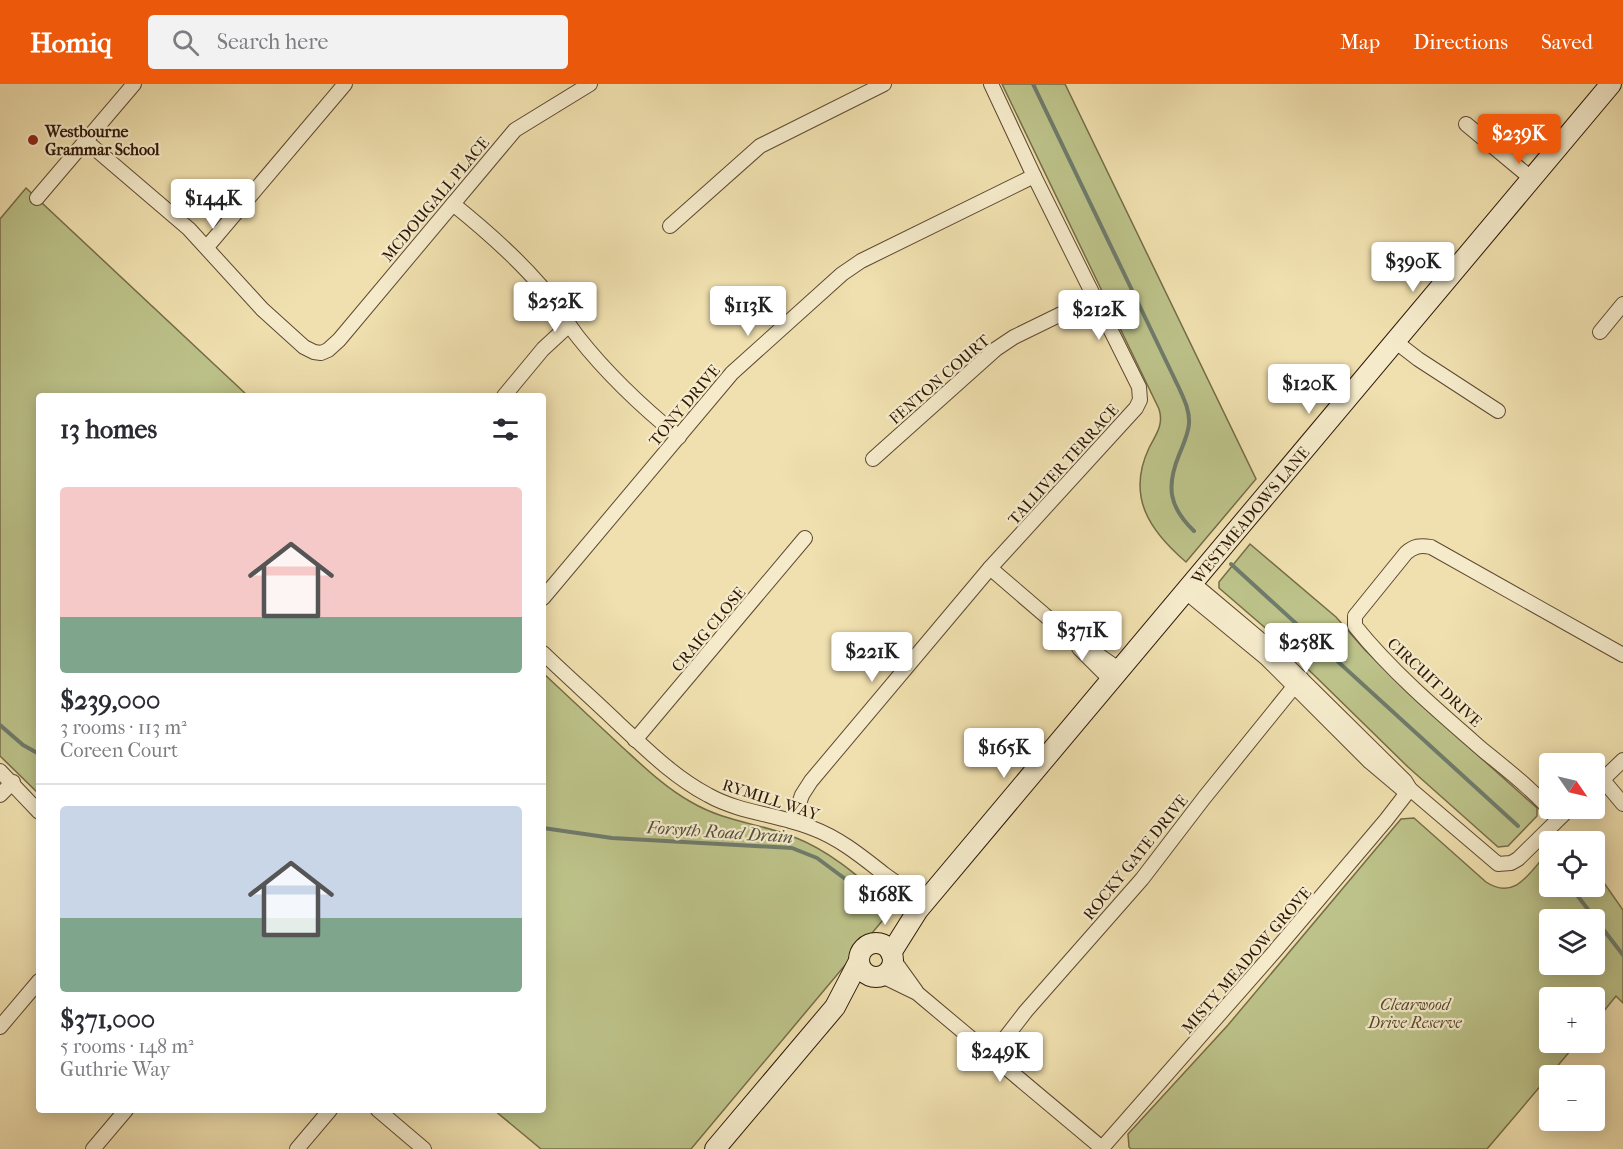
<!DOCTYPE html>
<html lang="en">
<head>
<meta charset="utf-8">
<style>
  :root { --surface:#fff; --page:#f2f2f3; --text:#2b2b33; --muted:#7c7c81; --line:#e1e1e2; --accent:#ea580c }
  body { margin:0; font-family:"IM FELL French Canon",serif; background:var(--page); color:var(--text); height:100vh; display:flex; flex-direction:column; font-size:22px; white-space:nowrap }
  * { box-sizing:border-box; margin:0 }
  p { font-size:20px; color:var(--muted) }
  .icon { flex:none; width:33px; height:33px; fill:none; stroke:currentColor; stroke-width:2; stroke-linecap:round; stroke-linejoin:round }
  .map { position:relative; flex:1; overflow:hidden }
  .panel { position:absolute; left:36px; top:309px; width:510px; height:720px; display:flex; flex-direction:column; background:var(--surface); border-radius:6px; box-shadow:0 3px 15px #0003 }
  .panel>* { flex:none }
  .needle { width:39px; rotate:124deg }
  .fabs { position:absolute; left:1539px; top:669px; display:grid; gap:12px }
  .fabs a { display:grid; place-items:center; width:66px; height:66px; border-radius:6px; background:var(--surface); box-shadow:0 3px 15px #0003; font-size:30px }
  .price { position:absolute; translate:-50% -51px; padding:0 14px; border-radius:6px; background:#fff; color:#222; font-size:20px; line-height:39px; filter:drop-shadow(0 2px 3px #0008) }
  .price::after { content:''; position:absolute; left:50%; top:36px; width:18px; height:14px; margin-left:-9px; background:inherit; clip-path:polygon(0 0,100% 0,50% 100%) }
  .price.on { background:var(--accent); color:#fff }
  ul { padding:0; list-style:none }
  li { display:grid; align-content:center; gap:12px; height:318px; padding:0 24px }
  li+li { border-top:2px solid var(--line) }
  li span { display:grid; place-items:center; height:186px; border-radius:6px; color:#555 }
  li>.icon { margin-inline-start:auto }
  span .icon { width:108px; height:108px; fill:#fffc; stroke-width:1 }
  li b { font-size:26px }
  h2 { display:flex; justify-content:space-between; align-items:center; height:72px; padding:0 24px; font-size:26px }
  header { display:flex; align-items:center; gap:36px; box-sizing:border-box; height:84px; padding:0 30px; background:var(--accent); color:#fff }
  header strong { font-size:28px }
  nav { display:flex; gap:33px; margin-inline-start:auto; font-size:21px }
  .search { width:420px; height:54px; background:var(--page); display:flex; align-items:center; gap:15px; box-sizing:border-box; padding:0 21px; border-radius:6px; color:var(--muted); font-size:22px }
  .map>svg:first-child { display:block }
  .green { fill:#bcc289; stroke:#756c48; stroke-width:1.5; fill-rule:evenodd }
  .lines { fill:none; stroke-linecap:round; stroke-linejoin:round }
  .stream { stroke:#6f7b6b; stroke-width:4 }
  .street-casing { stroke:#5e4931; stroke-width:16 }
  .secondary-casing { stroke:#2e1707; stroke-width:22 }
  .street { stroke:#f5ebcb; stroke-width:14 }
  .secondary { stroke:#f5ebcb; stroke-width:20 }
  .poi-dot { fill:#8f2418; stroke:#f5ebcb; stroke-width:2 }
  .labels { text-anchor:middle; stroke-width:4.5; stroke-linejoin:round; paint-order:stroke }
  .poi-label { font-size:16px; font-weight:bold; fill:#2e1707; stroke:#f5ebcb; text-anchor:start }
  .street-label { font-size:16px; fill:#2e1707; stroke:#f5ebcb }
  .park-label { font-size:16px; font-style:italic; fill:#594a2e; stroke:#f5ebcb }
  .water-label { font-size:18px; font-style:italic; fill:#545141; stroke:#f5ebcb }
</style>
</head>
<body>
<header>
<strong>Homiq</strong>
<div class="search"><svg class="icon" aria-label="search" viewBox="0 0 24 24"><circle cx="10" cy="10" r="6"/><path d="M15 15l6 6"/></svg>Search here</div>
<nav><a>Map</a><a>Directions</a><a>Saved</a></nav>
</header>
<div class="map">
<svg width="1623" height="1065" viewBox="0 0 1623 1065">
  <rect width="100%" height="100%" fill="#f0e0af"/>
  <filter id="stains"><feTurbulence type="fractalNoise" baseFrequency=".00333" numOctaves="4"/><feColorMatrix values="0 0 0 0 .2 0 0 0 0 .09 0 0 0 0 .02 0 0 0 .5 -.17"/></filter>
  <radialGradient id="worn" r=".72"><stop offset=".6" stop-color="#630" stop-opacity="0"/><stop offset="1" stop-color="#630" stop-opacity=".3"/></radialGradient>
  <g class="green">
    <path d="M1002 0H1065L1256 395 1186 478C1150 447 1126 413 1149 364 1156 350 1164 341 1159 325Z"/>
    <path d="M26 104 248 312H39V710L0 672V135Z"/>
    <path d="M1250 460 1336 533 1365 566 1415 615 1537 724V732L1508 762 1498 763 1408 683 1270 548 1219 504V498Z"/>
    <path d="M543 589C569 613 594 637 620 661 642 681 664 703 691 718 725 738 759 739 794 753 830 767 858 792 887 817L888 830 691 1065H541L494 1026H543Z"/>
    <path d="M1414 734 1486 798C1516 818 1531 786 1549 767L1550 802H1594L1595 786 1623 826V919L1616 912 1595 938 1594 914H1550V958L1577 959 1487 1065H1131L1129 1063 1128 1050 1228 941 1401 735ZM1550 836H1594V880H1550Z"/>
  </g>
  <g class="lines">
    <g class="stream">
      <path d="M1033 0 1179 304C1184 315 1190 327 1189 340 1188 351 1183 361 1179 371 1166 403 1169 423 1194 447"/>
      <path d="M1231 480 1518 742"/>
      <path d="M0 641 23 661 39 670"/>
      <path d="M543 744 612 754 792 764 817 774 879 820"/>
      <path d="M1546 772 1550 777"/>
      <path d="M1570 802 1623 871"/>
    </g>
    <g class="street-casing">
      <g id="street">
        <path d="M1466 40 1532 95"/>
        <path d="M86 57 189 145 262 225 304 263 314 268 321 269 328 266 339 256 515 46 590 0"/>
        <path d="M37 114 134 0"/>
        <path d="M453 120C484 145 514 171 540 201 554 217 565 236 578 253 608 291 642 323 679 353"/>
        <path d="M670 142 760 62 884 0"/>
        <path d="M207 163 345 0"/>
        <path d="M1600 248 1623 220"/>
        <path d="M1396 258 1418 275 1498 327"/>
        <path d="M504 312 543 265 569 241"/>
        <path d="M873 375 996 265 1014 253 1096 213"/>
        <path d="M990 484 1061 545 1120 586"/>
        <path d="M1193 499 1268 562 1405 697 1410 705 1498 780 1511 779 1518 775 1570 724"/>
        <path d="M1186 508 1266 574 1370 678 1402 705"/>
        <path d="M543 514 732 289 842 190 861 177 1034 92"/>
        <path d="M1079 564 1111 596"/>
        <path d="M543 569C568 593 594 616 619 640 647 666 674 693 708 711 740 729 777 730 812 744 839 754 861 772 884 790 897 800 912 808 925 818"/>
        <path d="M635 656 805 454"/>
        <path d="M0 687 39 728"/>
        <path d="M1603 696 1623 720"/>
        <path d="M1594 704 1623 676"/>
        <path d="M0 711 13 698"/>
        <path d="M1558 735C1537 709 1510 688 1484 667 1439 628 1392 588 1355 542V532L1406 469C1414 462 1420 461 1431 463L1623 571"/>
        <path d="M793 737 802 711 811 697 990 484 1136 324 1140 316 1139 303 1034 92 991 0"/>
        <path d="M893 875 916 907"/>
        <path d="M882 892 917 909 1103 1065"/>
        <path d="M0 943 39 897"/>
        <path d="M992 971 1026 927 1142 795 1204 714 1301 594"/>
        <path d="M378 1026 424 1065"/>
        <path d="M1102 1064 1275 867 1386 736 1410 705"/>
        <path d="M93 1065 126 1026"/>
        <path d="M297 1065 330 1026"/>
      </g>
    </g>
    <g class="secondary-casing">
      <g id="secondary">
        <circle cx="876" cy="876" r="17"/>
        <path d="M891 869 918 826 1611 0"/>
        <path d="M715 1065 835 923 859 877"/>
      </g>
    </g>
    <use href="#street" class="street"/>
    <use href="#secondary" class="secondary"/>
  </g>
  <circle class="poi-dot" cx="33" cy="56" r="6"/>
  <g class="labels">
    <g class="poi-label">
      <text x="45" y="53">Westbourne<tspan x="45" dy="18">Grammar School</tspan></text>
    </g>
    <g class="street-label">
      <text transform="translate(435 115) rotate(-50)" y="6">MCDOUGALL PLACE</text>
      <text transform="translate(939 295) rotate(-41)" y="6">FENTON COURT</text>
      <text transform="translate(684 321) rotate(-50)" y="6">TONY DRIVE</text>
      <text transform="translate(1063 380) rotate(-48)" y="6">TALLIVER TERRACE</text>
      <text transform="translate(1250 431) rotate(-50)" y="6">WESTMEADOWS LANE</text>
      <text transform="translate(708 545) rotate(-50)" y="6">CRAIG CLOSE</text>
      <text transform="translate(1435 598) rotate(43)" y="6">CIRCUIT DRIVE</text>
      <text transform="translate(771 715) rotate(18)" y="6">RYMILL WAY</text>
      <text transform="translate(1135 773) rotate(-51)" y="6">ROCKY GATE DRIVE</text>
      <text transform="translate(1246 876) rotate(-49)" y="6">MISTY MEADOW GROVE</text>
    </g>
    <g class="park-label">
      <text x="1415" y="926">Clearwood<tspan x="1415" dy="18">Drive Reserve</tspan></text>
    </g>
    <g class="water-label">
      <text transform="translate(720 748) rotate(4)" y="6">Forsyth Road Drain</text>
    </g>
  </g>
  <rect width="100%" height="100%" filter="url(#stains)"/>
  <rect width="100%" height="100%" fill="url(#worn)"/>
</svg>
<div class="fabs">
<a><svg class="needle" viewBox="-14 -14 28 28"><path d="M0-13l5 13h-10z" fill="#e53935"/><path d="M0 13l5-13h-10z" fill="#7c7c81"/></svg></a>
<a><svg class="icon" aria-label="locate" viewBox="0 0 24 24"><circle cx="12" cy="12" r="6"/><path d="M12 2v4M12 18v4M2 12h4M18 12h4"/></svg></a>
<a><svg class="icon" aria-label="layers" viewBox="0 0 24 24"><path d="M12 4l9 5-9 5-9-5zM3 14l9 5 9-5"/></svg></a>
<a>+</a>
<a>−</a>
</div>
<b class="price on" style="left:1519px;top:81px">$239K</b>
<b class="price" style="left:213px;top:146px">$144K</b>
<b class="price" style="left:1413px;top:209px">$390K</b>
<b class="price" style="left:555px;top:249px">$252K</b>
<b class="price" style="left:748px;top:253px">$113K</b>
<b class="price" style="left:1099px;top:257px">$212K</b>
<b class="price" style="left:1309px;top:331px">$120K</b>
<b class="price" style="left:1082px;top:578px">$371K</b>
<b class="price" style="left:1306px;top:590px">$258K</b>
<b class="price" style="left:872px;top:599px">$221K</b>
<b class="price" style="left:1004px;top:695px">$165K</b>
<b class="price" style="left:885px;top:842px">$168K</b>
<b class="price" style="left:1000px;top:999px">$249K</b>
<section class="panel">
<h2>13 homes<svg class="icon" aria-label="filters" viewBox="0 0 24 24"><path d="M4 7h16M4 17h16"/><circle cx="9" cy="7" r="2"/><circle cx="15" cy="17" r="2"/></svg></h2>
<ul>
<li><span style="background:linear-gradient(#f6c9c9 70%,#7fa58c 0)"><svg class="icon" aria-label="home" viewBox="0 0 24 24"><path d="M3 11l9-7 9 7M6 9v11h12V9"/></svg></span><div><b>$239,000</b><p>3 rooms · 113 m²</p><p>Coreen Court</p></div></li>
<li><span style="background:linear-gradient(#c9d6e8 60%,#7fa58c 0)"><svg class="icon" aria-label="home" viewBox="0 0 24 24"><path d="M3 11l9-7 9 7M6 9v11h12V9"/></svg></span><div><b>$371,000</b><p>5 rooms · 148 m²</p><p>Guthrie Way</p></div></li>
</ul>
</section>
</div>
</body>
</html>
